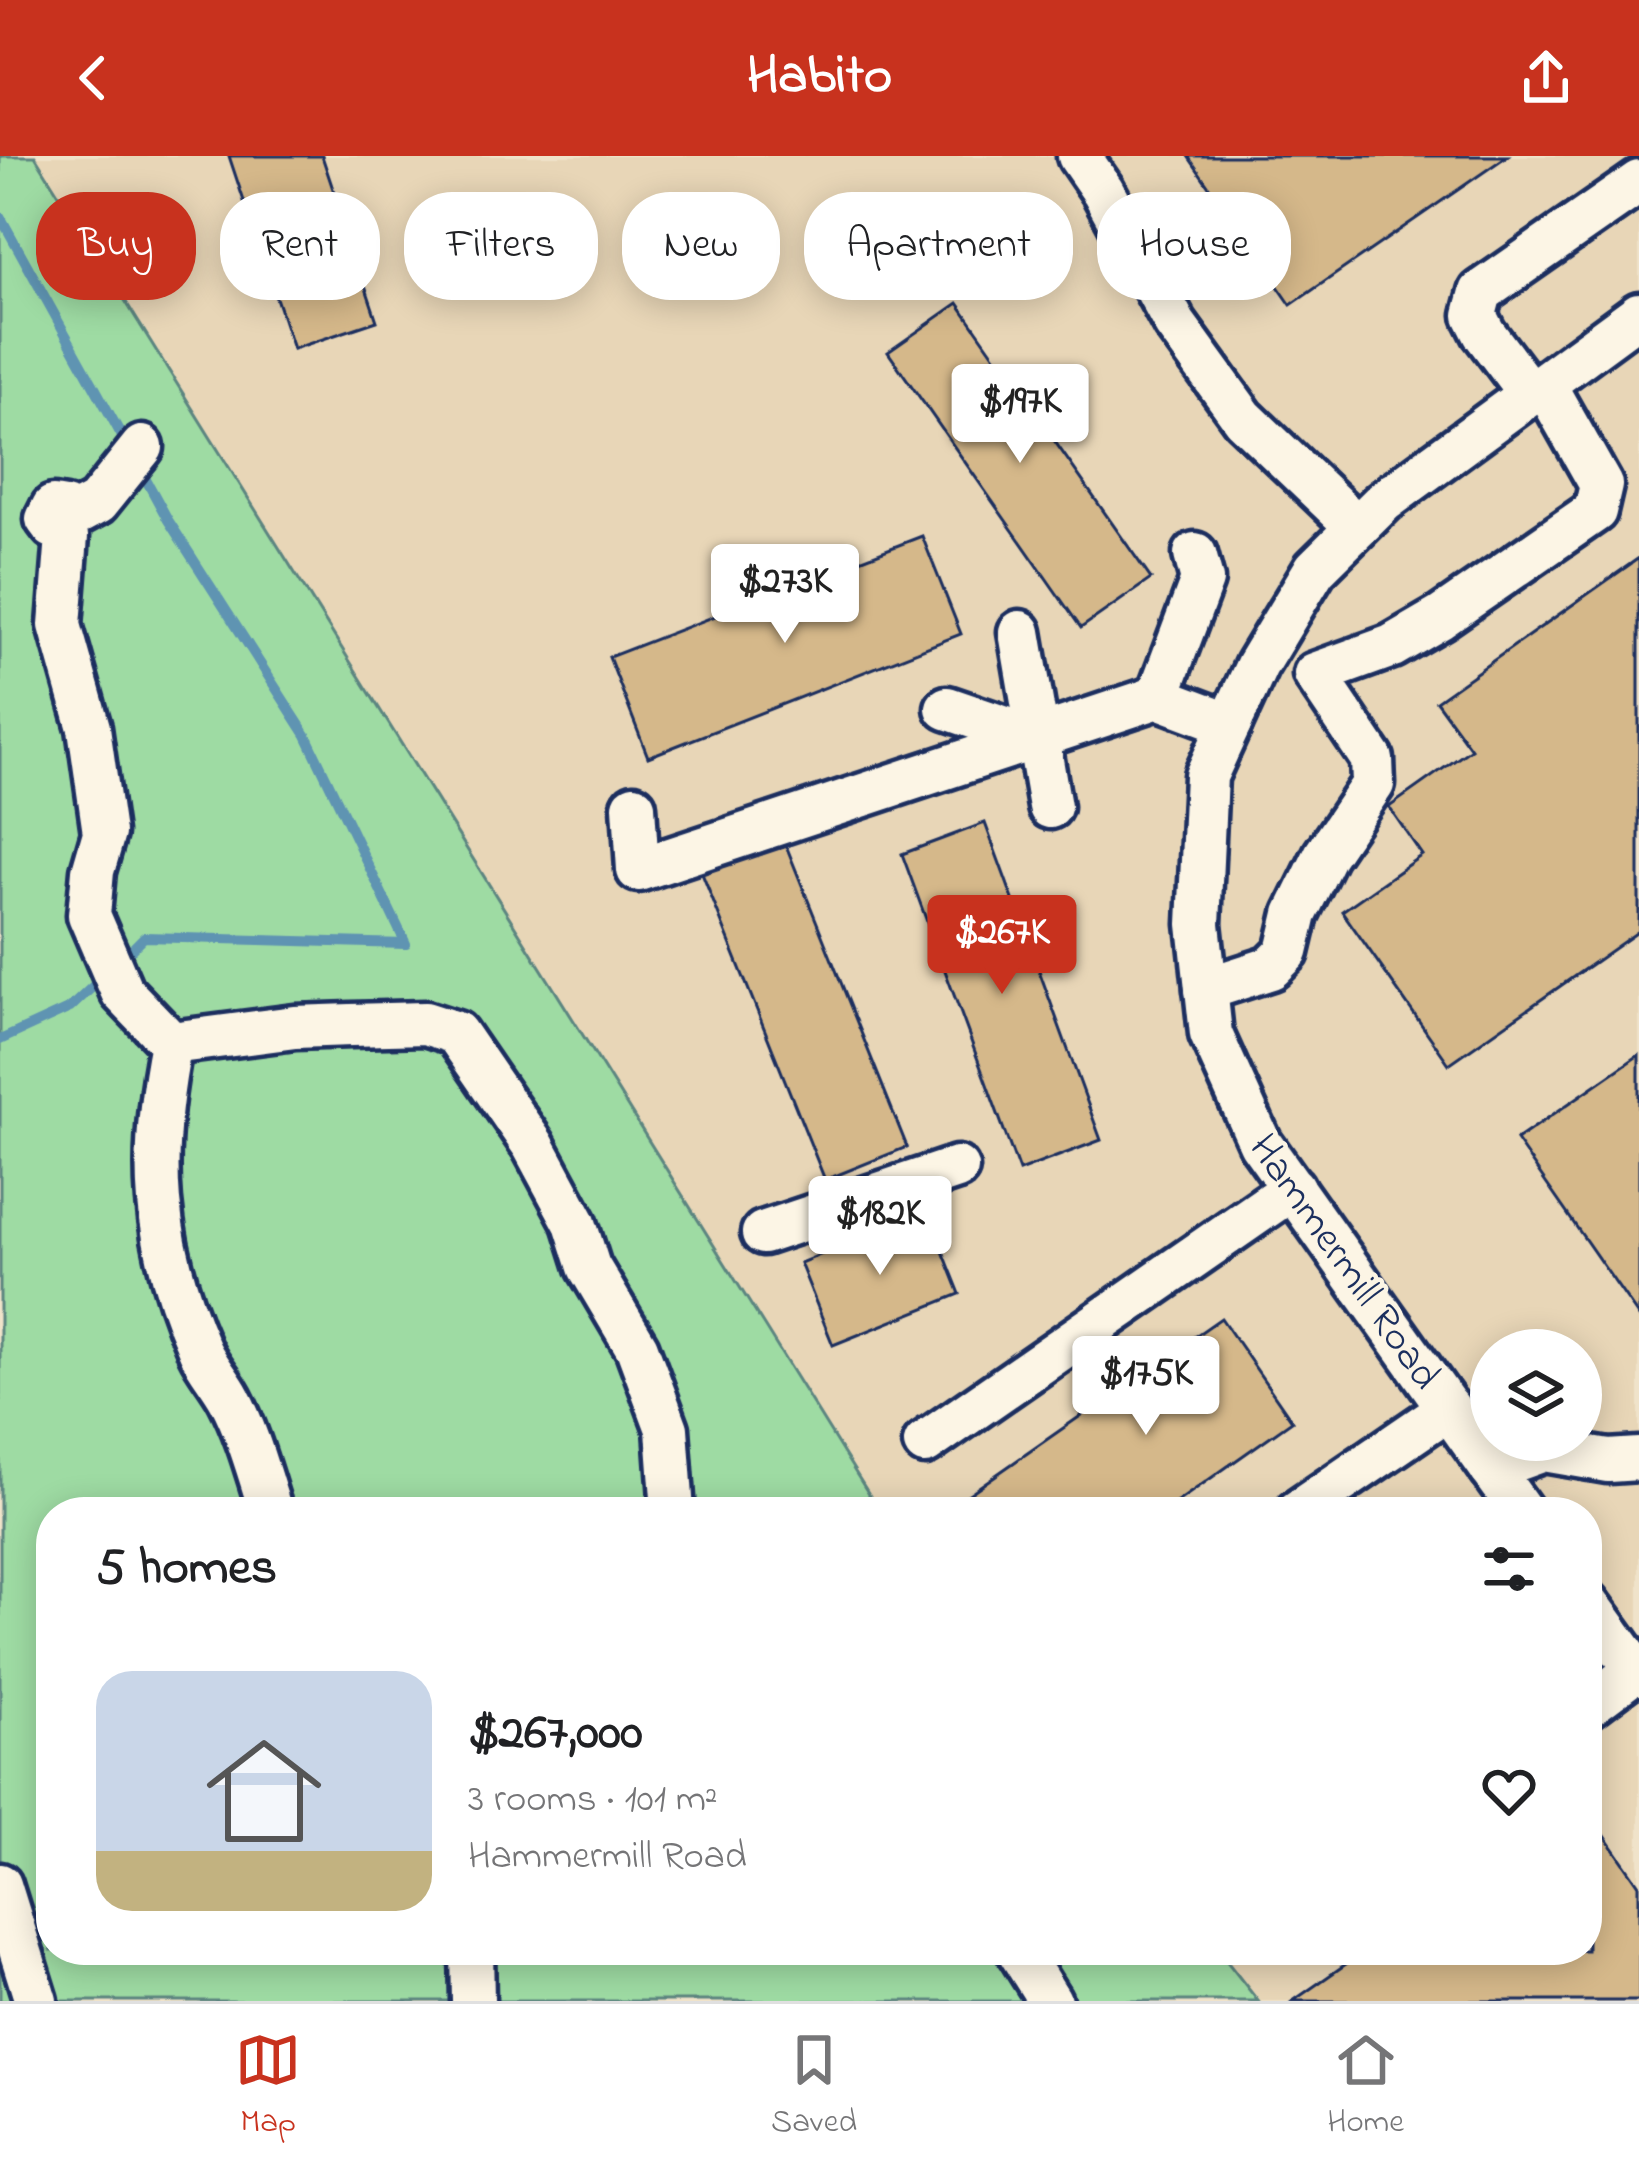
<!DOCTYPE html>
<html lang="en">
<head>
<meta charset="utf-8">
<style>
  :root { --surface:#fff; --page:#f6f6f6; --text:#202124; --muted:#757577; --line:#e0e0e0; --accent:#c8321e }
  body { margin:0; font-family:"Indie Flower",sans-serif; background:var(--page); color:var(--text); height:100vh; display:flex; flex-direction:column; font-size:45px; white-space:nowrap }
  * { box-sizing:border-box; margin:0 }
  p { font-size:39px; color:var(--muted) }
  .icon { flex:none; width:66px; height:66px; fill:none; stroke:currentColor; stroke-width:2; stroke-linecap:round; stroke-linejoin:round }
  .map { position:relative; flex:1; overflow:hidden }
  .drawer { position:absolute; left:36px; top:1341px; width:1566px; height:468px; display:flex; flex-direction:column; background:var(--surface); border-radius:48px; box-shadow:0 6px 30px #0003 }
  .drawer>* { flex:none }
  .banner { position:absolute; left:36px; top:36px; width:1569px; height:108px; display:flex; gap:24px }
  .tools { position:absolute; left:1470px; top:1173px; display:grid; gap:24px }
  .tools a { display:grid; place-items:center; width:132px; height:132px; border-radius:50%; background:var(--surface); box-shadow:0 6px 30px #0003; font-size:60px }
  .price { position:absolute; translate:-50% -102px; padding:0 27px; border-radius:12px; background:#fff; color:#222; font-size:39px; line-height:78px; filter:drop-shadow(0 3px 6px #0008) }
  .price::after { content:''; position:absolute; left:50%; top:72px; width:36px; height:27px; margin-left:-18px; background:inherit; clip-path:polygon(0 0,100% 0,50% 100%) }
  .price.active { background:var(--accent); color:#fff }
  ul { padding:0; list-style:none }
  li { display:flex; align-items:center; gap:36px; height:300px; padding:0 60px }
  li+li { border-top:3px solid var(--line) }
  li span { display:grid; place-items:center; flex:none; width:336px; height:240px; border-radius:36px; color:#555 }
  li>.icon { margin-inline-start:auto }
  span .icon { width:144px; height:144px; fill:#fffc; stroke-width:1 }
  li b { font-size:51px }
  h2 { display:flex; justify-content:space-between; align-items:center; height:144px; padding:0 60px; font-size:51px }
  .tag { padding:0 42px; border-radius:48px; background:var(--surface); box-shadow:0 6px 30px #0003; font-size:42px; line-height:108px }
  .tag.active { background:var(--accent); color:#fff }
  header { display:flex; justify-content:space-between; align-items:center; height:156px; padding:0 60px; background:var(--accent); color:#fff; font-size:54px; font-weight:800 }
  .menu { display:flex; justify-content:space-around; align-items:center; height:168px; border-top:3px solid var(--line); background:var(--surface); font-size:33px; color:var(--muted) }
  .menu a { display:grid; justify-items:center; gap:6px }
  .menu .active { color:var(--accent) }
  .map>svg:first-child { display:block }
  .built { fill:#e8d6b7; fill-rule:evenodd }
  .green { fill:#9edba3; stroke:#5c8580; stroke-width:3 }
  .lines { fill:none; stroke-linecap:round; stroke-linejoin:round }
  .stream { stroke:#5e94b2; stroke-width:10 }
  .building { fill:#d5b88a; stroke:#1b2f5e; stroke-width:3 }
  .minor-casing { stroke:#1b2f5e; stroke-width:51 }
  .minor { stroke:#fcf5e5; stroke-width:42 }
  .labels { text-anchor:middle; stroke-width:9; stroke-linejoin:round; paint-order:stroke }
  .street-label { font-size:42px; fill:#1b2f5e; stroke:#fcf5e5 }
</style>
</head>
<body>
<header><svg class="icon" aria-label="back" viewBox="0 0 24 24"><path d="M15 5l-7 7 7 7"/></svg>Habito<svg class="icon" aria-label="share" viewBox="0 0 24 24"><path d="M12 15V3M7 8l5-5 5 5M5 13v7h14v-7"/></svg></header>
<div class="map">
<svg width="1639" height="1845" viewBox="0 0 1639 1845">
  <rect width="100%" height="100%" fill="#f0e3ca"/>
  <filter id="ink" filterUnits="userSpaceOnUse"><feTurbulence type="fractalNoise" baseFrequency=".00833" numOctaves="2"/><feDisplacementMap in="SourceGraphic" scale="24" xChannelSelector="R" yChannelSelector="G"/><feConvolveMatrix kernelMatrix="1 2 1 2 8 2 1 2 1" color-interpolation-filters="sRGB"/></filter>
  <g filter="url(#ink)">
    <path class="built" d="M35 0H1639V1845H1258L1218 1794H1587V1356H880ZM1491 1194H1581V1284H1491Z"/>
    <path class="green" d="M0 0H35L880 1356H51V1794H1218L1258 1845H0Z"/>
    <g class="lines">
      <g class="stream">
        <path d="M0 60 129 293"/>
        <path d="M120 805 144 781 406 788 306 579 168 364 138 309"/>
        <path d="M0 884 70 852 106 818"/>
      </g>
    </g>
    <g class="building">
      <path d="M229 0H322L377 165 293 193Z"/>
      <path d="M1188 0H1507L1291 149Z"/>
      <path d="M500 38 519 108 482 118 463 48Z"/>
      <path d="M958 147 1151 423 1081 472 888 196Z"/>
      <path d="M922 380 961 478 648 601 609 501Z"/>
      <path d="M1639 402V775L1449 908 1342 755 1422 699 1389 651 1471 593 1436 545Z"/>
      <path d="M985 667 1101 984 1019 1015 902 698Z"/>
      <path d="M781 677 907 991 825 1024 699 710Z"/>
      <path d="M1639 899V1161L1516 984Z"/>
      <path d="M927 1055 960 1138 833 1189 800 1107Z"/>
      <path d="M1221 1162 1292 1265 1163 1356H943Z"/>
      <path d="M1587 1654 1639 1729V1845H1293L1366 1794H1587Z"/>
    </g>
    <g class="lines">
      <g class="minor-casing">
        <g id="minor">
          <path d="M1079 0 1103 35 1175 168 1243 262 1357 371"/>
          <path d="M1530 238 1484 177 1475 159 1481 136 1639 26"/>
          <path d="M142 291 97 347 69 362 65 353 53 351 47 363 53 371 64 372 67 380 60 469 89 572 104 677 93 715 89 759 122 836 171 887C148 1003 152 1086 200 1195 208 1212 221 1226 230 1243 248 1277 259 1319 271 1356"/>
          <path d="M1020 476 1050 651"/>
          <path d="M1158 541 1202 424 1195 398"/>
          <path d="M947 552 1035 582"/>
          <path d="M634 650 638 714 1158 541 1230 568"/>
          <path d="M1206 833 1271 812 1287 796 1296 758 1325 699 1373 628 1372 603 1315 518 1392 490 1440 462 1595 355 1601 329 1544 228"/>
          <path d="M171 887 295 871 351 869 425 867 456 877 533 989 575 1067 589 1111 637 1192 667 1273 673 1356"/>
          <path d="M763 1077 957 1012"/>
          <path d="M925 1287 1293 1032"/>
          <path d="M1491 1313 1544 1294 1608 1305 1639 1303"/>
          <path d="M1297 1356 1449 1252"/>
          <path d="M1522 1356 1260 987 1211 878 1199 768 1206 620 1257 509 1315 413 1384 345 1639 158"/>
          <path d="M1587 1446 1639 1518"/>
          <path d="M1587 1551 1639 1512"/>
          <path d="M0 1729 36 1845"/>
          <path d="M472 1794 473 1845"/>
          <path d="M1018 1794 1050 1845"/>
        </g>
      </g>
      <use href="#minor" class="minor"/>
    </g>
  </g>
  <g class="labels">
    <g class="street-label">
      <text transform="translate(1347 1104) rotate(55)" y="15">Hammermill Road</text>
    </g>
  </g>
</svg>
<div class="tools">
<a><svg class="icon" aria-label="layers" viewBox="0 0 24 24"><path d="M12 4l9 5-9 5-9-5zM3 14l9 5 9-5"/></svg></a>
</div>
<b class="price" style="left:1020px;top:310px">$197K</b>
<b class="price" style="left:785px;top:490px">$273K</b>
<b class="price active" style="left:1002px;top:841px">$267K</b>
<b class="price" style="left:880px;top:1122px">$182K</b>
<b class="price" style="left:1146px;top:1282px">$175K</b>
<div class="banner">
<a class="tag active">Buy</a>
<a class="tag">Rent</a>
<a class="tag">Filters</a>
<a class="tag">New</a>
<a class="tag">Apartment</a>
<a class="tag">House</a>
</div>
<section class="drawer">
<h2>5 homes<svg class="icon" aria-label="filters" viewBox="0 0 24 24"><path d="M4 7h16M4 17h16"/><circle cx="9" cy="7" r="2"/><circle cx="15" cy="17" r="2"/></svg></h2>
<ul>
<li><span style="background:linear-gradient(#c9d6e8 75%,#c2b280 0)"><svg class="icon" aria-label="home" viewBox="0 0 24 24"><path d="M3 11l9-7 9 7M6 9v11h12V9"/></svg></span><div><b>$267,000</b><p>3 rooms · 101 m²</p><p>Hammermill Road</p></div><svg class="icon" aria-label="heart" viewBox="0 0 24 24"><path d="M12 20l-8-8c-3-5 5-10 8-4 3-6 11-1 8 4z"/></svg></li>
</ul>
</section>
</div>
<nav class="menu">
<a class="active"><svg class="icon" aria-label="map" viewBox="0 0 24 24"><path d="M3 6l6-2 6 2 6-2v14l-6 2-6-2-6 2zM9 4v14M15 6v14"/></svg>Map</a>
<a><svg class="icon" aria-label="saved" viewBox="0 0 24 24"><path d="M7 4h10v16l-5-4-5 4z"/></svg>Saved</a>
<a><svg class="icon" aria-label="home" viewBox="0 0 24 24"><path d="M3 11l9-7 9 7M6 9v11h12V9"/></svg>Home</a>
</nav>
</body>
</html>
